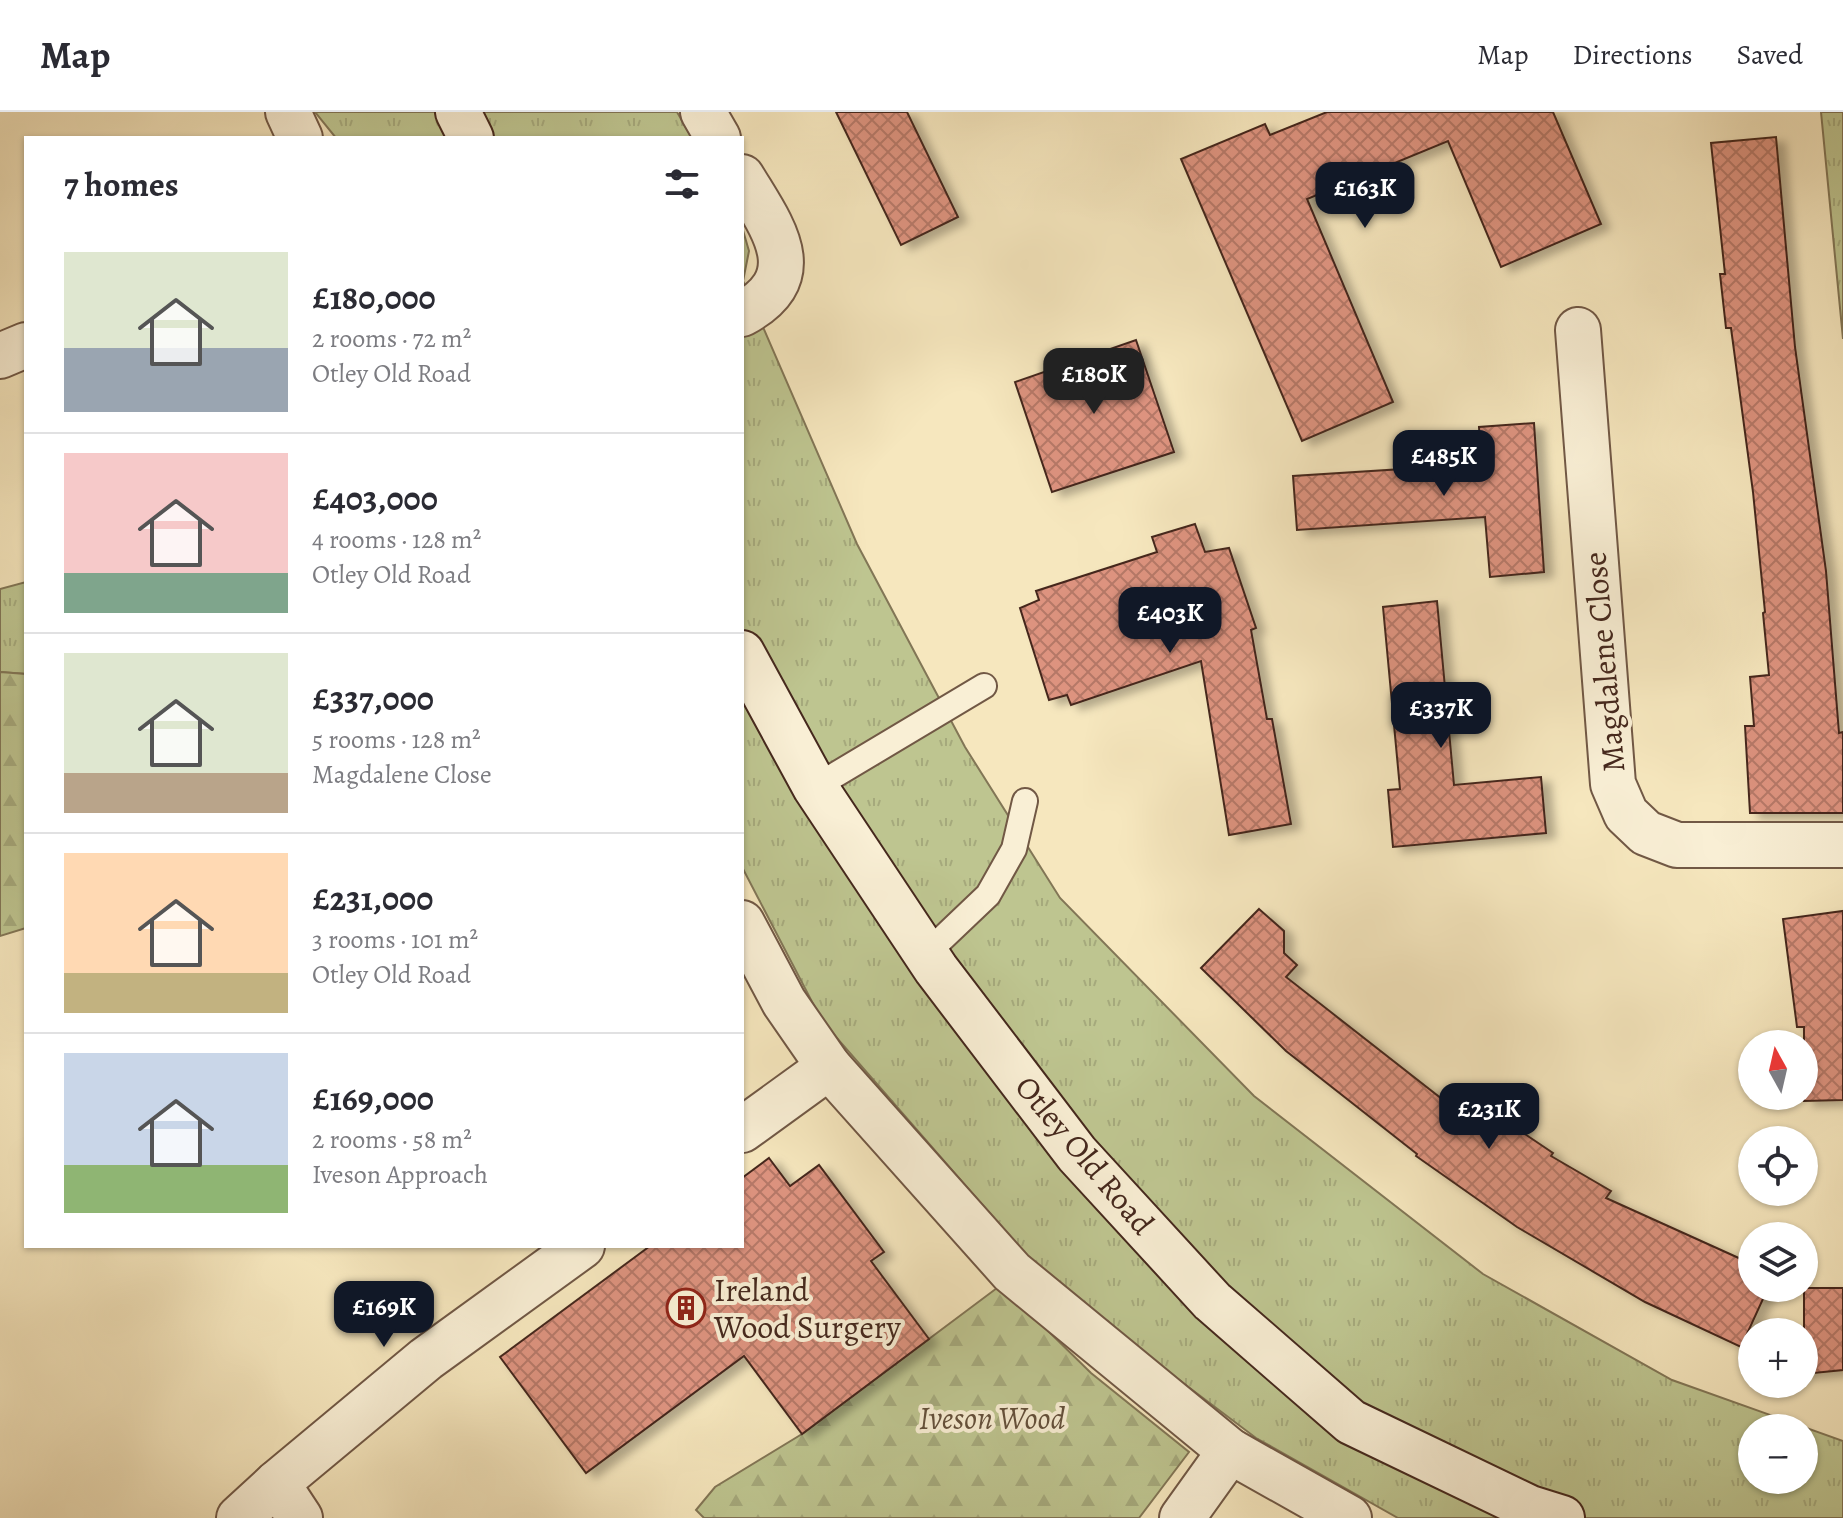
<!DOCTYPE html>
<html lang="en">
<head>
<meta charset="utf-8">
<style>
  :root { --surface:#fff; --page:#f7f7f7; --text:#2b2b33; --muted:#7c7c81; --line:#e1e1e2; --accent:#111827 }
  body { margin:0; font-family:Alegreya,serif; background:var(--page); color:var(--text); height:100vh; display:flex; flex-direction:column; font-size:30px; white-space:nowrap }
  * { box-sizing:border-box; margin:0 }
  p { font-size:26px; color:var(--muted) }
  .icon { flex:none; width:44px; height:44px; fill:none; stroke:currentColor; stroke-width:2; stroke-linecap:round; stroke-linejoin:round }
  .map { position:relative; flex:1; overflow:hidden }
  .panel { position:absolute; left:24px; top:24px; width:720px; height:1112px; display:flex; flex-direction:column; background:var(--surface); border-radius:0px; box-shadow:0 2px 6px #0004 }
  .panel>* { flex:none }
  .needle { width:52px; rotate:352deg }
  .tools { position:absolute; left:1738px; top:918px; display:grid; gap:16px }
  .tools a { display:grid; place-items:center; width:80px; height:80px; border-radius:50%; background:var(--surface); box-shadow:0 2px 6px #0004; font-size:40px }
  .price { position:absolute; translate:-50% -68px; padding:0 18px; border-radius:16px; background:var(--accent); color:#fff; font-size:26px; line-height:52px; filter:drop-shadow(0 2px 4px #0008) }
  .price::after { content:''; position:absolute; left:50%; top:48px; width:24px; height:18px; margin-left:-12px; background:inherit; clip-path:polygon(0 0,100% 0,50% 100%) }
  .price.selected { background:#222; color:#fff }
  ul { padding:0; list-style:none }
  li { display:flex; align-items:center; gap:24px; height:200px; padding:0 40px }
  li+li { border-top:2px solid var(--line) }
  li span { display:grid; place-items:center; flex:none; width:224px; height:160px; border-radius:0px; color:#555 }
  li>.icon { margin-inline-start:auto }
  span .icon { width:96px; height:96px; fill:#fffc; stroke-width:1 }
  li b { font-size:34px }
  h2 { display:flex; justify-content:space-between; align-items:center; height:96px; padding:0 40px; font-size:34px }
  header { display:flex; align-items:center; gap:48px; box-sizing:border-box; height:112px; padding:0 40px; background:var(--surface); border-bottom:2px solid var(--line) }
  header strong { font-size:38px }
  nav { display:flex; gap:44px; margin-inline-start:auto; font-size:28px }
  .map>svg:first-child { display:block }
  .grass { fill:url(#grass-tufts); stroke:#827656; stroke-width:2; fill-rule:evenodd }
  .forest { fill:url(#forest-firs); stroke:#827656; stroke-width:2 }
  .building { fill:url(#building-cross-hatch); stroke:#45281d; stroke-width:2; filter:url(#shadow) }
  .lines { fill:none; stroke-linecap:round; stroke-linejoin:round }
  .lane-casing { stroke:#715845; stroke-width:28 }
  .street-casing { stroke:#715845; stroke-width:48 }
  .secondary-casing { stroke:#45281d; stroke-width:48 }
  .lane { stroke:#f9efd5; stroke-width:24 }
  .street { stroke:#f9efd5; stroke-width:44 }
  .secondary { stroke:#f9efd5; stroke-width:44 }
  .labels { text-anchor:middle; stroke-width:8; stroke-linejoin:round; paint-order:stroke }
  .street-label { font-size:32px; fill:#45281d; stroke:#f9efd5 }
  .poi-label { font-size:32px; fill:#45281d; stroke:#f9efd5; text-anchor:start }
  .park-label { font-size:32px; font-style:italic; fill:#634f3a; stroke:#f9efd5 }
</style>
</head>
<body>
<header>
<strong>Map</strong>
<nav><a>Map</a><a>Directions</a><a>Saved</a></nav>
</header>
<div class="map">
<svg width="1843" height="1406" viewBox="0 0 1843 1406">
  <defs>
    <pattern id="grass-tufts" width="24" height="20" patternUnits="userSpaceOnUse" patternTransform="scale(2)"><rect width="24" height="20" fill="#bec590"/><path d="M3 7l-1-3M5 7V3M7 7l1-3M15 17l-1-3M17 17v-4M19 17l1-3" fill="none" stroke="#a5a97c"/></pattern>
    <pattern id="forest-firs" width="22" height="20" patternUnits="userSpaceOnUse" patternTransform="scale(2)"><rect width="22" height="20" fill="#bec590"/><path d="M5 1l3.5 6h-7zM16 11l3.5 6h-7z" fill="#a5a97c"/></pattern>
    <pattern id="building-cross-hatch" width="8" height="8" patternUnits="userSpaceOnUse" patternTransform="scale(2)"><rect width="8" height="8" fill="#dd937f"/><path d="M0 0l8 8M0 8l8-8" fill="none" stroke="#b57867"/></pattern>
    <filter id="shadow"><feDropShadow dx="9" dy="5" stdDeviation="4" flood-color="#0004"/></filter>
  </defs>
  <rect width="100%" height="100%" fill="#f6e7be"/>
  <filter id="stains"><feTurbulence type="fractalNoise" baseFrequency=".0025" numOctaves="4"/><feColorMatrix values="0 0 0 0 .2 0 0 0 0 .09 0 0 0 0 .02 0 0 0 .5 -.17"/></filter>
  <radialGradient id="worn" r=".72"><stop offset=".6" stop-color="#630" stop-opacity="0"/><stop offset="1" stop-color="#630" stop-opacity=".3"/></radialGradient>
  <g class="grass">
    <path d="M315 0H677L692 26H336Z"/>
    <path d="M1821 0H1843V227Z"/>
    <path d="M742 115 749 139 743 169 857 432 965 635 1060 786 1254 984 1483 1162 1672 1268 1843 1329V1406H1398L1256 1326 1142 1240 1026 1143 822 909 742 755ZM1752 1316H1804V1368H1752Z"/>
    <path d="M26 470V562L0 560V477Z"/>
  </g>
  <g class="forest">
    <path d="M0 560 26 562V816L0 824Z"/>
    <path d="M1001 1173 1091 1261 1189 1340 1139 1406H704L696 1398 715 1375 802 1322Z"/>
  </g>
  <g class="building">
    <path d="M836 0H907L958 105 901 133Z"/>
    <path d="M1327 0H1553L1601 112 1501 155 1448 29 1307 87 1393 290 1302 329 1181 47 1265 12 1270 23Z"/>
    <path d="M1776 25 1795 235 1826 459 1839 621 1843 620V701H1750L1745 614H1754L1750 565 1769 563 1763 501 1765 500 1753 380 1731 216H1726L1720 162H1725L1711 31Z"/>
    <path d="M1136 228 1174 340 1052 380 1015 270Z"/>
    <path d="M1534 311 1544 460 1490 465 1485 405 1297 418 1293 364 1481 352 1479 315Z"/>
    <path d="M1195 412 1205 440 1229 436 1256 516 1251 518 1267 607H1272L1291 712 1229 723 1201 549 1071 593 1067 583 1049 588 1020 496 1039 488 1036 479 1157 440 1152 425Z"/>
    <path d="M1437 489 1454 673 1541 665 1546 721 1393 735 1388 678 1400 677 1383 495Z"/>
    <path d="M1259 797 1284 819V841L1297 853 1286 865 1451 994 1461 979 1553 1041 1551 1044 1611 1079 1606 1086 1752 1152V1176H1768L1741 1235 1645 1190 1517 1115 1416 1044 1417 1042 1286 939 1201 856Z"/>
    <path d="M1843 799V988L1804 989V915H1797L1783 807Z"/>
    <path d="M769 1046 790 1074 819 1053 884 1140 871 1149 929 1227 802 1322 744 1244 586 1361 500 1245 650 1134H742V1066Z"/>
    <path d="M1804 1176H1843V1258L1804 1262Z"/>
  </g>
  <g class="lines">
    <g class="lane-casing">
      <g id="lane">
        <path d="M815 675 984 574"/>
        <path d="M926 842 988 783 1014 737 1025 689"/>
      </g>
    </g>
    <g class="street-casing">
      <g id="street">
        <path d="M288 0 300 26"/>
        <path d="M703 0 718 26"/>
        <path d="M742 65C772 115 812 164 742 202"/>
        <path d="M1578 218 1613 672 1626 702 1646 721 1677 733H1843"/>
        <path d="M0 244 26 233"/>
        <path d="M742 811 784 890 829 955 1012 1160 1230 1339 1349 1406"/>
        <path d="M742 1018 829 955"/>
        <path d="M277 1371 300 1406"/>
        <path d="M239 1406 277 1371 426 1247 582 1134"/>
        <path d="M1182 1406 1230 1339"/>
      </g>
    </g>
    <g class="secondary-casing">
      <g id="secondary">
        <path d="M458 0 471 26"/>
        <path d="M742 541 815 675 936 857 1077 1042 1212 1189 1351 1310 1530 1396 1562 1406"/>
      </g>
    </g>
    <use href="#lane" class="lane"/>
    <use href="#street" class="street"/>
    <use href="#secondary" class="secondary"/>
  </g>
  <defs>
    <g id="building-ring" transform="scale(2)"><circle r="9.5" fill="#f9efd5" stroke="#8f2418" stroke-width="1.5"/><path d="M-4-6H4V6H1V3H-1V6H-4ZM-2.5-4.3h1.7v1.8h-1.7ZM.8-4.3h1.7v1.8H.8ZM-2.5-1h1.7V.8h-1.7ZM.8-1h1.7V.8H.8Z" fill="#8f2418"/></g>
  </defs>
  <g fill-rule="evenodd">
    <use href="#building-ring" x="686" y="1196"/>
  </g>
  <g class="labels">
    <g class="street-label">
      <text transform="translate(1604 550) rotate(-95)" y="11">Magdalene Close</text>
      <text transform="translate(1085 1043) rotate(50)" y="11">Otley Old Road</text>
    </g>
    <g class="poi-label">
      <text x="714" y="1189">Ireland<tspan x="714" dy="37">Wood Surgery</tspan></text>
    </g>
    <g class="park-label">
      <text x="992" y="1317">Iveson Wood</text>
    </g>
  </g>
  <rect width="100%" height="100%" filter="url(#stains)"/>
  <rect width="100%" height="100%" fill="url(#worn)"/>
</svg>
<div class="tools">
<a><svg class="needle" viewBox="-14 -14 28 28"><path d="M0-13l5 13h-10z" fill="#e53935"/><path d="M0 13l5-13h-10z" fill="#7c7c81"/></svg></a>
<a><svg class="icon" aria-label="locate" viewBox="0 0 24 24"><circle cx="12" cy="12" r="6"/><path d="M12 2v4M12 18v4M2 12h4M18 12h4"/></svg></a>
<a><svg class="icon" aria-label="layers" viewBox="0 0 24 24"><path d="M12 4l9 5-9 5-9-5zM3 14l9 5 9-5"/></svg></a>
<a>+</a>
<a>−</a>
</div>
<b class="price" style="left:1365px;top:118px">£163K</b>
<b class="price selected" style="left:1094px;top:304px">£180K</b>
<b class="price" style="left:1444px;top:386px">£485K</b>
<b class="price" style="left:1170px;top:543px">£403K</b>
<b class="price" style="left:1441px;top:638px">£337K</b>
<b class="price" style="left:1489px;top:1039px">£231K</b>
<b class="price" style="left:384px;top:1237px">£169K</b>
<section class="panel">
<h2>7 homes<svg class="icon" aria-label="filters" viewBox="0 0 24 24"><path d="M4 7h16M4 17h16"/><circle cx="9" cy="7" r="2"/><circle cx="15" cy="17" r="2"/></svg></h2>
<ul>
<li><span style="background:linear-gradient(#dfe7d0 60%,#9aa5b1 0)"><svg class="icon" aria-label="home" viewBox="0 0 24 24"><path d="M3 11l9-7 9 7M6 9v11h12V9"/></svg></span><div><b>£180,000</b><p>2 rooms · 72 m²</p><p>Otley Old Road</p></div></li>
<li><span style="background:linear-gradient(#f6c9c9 75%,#7fa58c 0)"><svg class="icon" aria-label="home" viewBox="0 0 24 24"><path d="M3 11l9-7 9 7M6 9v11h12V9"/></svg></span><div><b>£403,000</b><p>4 rooms · 128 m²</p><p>Otley Old Road</p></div></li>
<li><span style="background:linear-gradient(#dfe7d0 75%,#b9a48a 0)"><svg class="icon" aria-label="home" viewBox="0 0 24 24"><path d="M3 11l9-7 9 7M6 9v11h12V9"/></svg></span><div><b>£337,000</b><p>5 rooms · 128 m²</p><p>Magdalene Close</p></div></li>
<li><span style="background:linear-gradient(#ffd9b3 75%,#c2b280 0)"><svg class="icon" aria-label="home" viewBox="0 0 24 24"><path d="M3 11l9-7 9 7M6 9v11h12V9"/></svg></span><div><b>£231,000</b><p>3 rooms · 101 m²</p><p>Otley Old Road</p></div></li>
<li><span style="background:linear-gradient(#c9d6e8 70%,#8fb573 0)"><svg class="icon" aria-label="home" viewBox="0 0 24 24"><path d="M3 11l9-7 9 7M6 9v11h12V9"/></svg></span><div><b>£169,000</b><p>2 rooms · 58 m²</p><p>Iveson Approach</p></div></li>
</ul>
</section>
</div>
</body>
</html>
